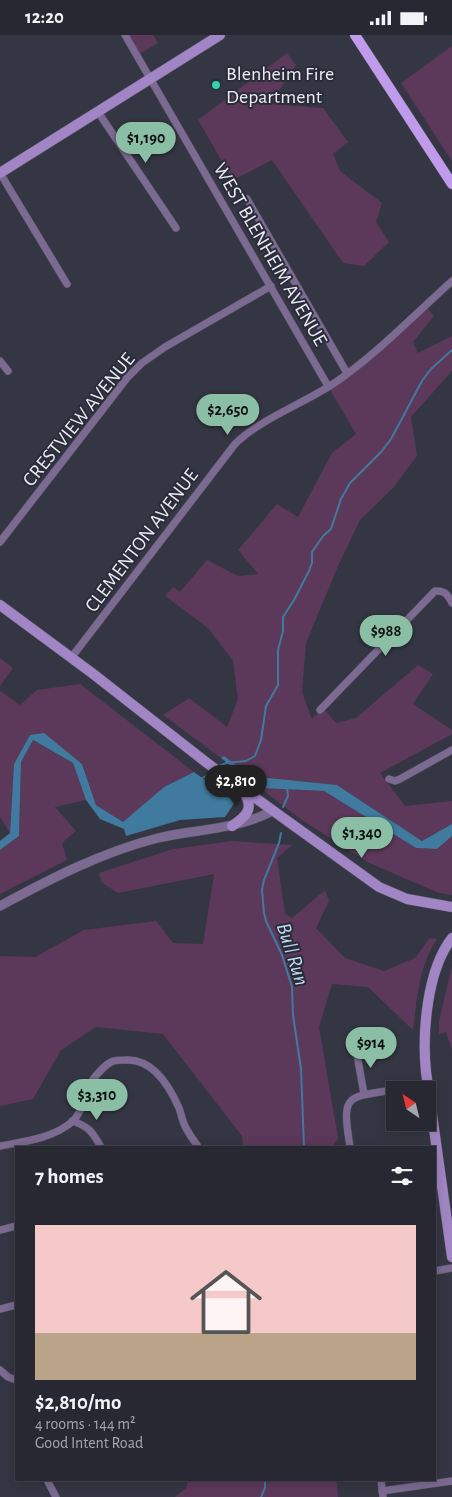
<!DOCTYPE html>
<html lang="en">
<head>
<meta charset="utf-8">
<style>
  :root { --surface:#282832; --page:#30303a; --text:#f1f3f6; --muted:#a5a6ac; --line:#44444d; --accent:#8abfa5 }
  body { margin:0; font-family:"Alegreya Sans",sans-serif; background:var(--page); color:var(--text); height:100vh; display:flex; flex-direction:column; font-size:19px; white-space:nowrap }
  * { box-sizing:border-box; margin:0 }
  p { font-size:16px; color:var(--muted) }
  .icon { flex:none; width:28px; height:28px; fill:none; stroke:currentColor; stroke-width:2; stroke-linecap:round; stroke-linejoin:round }
  .map { position:relative; flex:1; overflow:hidden }
  .sheet { position:absolute; left:15px; top:1111px; width:421px; height:335px; display:flex; flex-direction:column; background:var(--surface); border-radius:0px; box-shadow:0 2px 12px #0003,0 0 0 1px var(--line) }
  .sheet>* { flex:none }
  .needle { width:32px; rotate:325deg }
  .controls { position:absolute; left:386px; top:1046px; display:grid; gap:10px }
  .controls a { display:grid; place-items:center; width:50px; height:50px; border-radius:0px; background:var(--surface); box-shadow:0 2px 12px #0003,0 0 0 1px var(--line); font-size:25px }
  .price { position:absolute; translate:-50% -42px; padding:0 11px; border-radius:18px; background:var(--accent); color:#111; font-size:16px; line-height:32px; filter:drop-shadow(0 1px 2px #0008) }
  .price::after { content:''; position:absolute; left:50%; top:30px; width:15px; height:11px; margin-left:-8px; background:inherit; clip-path:polygon(0 0,100% 0,50% 100%) }
  .price.selected { background:#222; color:#fff }
  ul { padding:0; list-style:none }
  li { display:grid; align-content:center; gap:10px; height:265px; padding:0 20px }
  li span { display:grid; place-items:center; height:155px; border-radius:0px; color:#555 }
  li>.icon { margin-inline-start:auto }
  span .icon { width:90px; height:90px; fill:#fffc; stroke-width:1 }
  li b { font-size:21px }
  h2 { display:flex; justify-content:space-between; align-items:center; height:60px; padding:0 20px; font-size:21px }
  .status { display:flex; justify-content:space-between; align-items:center; height:35px; padding:0 25px; background:var(--surface); direction:ltr }
  .status svg { height:14px; fill:currentColor }
  .map>svg:first-child { display:block }
  .green { fill:#5c385b }
  .water { fill:#407a9e }
  .lines { fill:none; stroke-linecap:round; stroke-linejoin:round }
  .stream { stroke:#407a9e; stroke-width:2 }
  .minor-casing { stroke:#52535f; stroke-width:8 }
  .tertiary-casing { stroke:#52535f; stroke-width:10 }
  .secondary-casing { stroke:#52535f; stroke-width:11 }
  .primary-casing { stroke:#52535f; stroke-width:11 }
  .minor { stroke:#7c6a92; stroke-width:7 }
  .tertiary { stroke:#7c6a92; stroke-width:9 }
  .secondary { stroke:#a285c4; stroke-width:10 }
  .primary { stroke:#c09aeb; stroke-width:10 }
  .poi-dot { fill:#30d4aa; stroke:#2b2c39; stroke-width:2 }
  .labels { text-anchor:middle; stroke-width:4; stroke-linejoin:round; paint-order:stroke }
  .poi-label { font-size:20px; fill:#ebecf5; stroke:#2b2c39; text-anchor:start }
  .street-label { font-size:20px; fill:#ebecf5; stroke:#2b2c39 }
  .water-label { font-size:21px; font-style:italic; fill:#beddf3; stroke:#2b2c39 }
</style>
</head>
<body>
<div class="status"><b>12:20</b><svg viewBox="0 0 49 12"><path d="M0 12V9h3v3zM5 12V6h3v6zM10 12V3h3v9zM15 12V0h3v12zM26 1h20v11H26zM47 4h2v5h-2z"/></svg></div>
<div class="map">
<svg width="452" height="1462" viewBox="0 0 452 1462">
  <rect width="100%" height="100%" fill="#353643"/>
  <g class="green">
    <path d="M124 0H153L158 8 136 21Z"/>
    <path d="M452 11V126L401 48Z"/>
    <path d="M287 18 296 30 270 69 323 73 348 107 333 119 340 136 382 168 376 187 389 207 364 231 343 228 272 125 233 145 198 85Z"/>
    <path d="M425 270 434 281 413 307 418 318 452 301V336L411 382 417 421 393 453 360 485 338 531 306 608 302 657 312 684 323 673 336 688 356 683 418 630 433 639 413 669 452 695V699L380 738 405 771 452 766V789L422 806 337 750 250 741 224 722 221 723 163 680 189 663 227 692 238 664 233 626 208 593 165 561 173 552 180 557 207 525 238 541 258 539 238 515 277 469 298 482 332 418 356 399 329 353Z"/>
    <path d="M0 623 13 633 0 651Z"/>
    <path d="M80 649 194 737 164 752 123 787 96 770 82 728 30 700 14 729 10 798 0 782V656L20 670 37 655Z"/>
    <path d="M32 705 73 728 86 765 55 772 76 796 62 808 67 825 0 859V815L19 801 21 727Z"/>
    <path d="M260 753 324 756 416 813 437 814 452 801V860L439 858 367 827 302 785Z"/>
    <path d="M232 806 292 810 277 823 285 879 292 883 325 855 329 866 316 893 345 923 384 936 415 923 430 903 437 904C419 930 417 965 413 995L368 952 332 949 319 992 338 1103 333 1112H243L242 1101 163 999 96 992 61 1015 33 1064 0 1071V921L35 922 84 895 156 886 173 908 203 909 214 839 118 858 101 847 99 838 173 814Z"/>
    <path d="M452 931V1015L446 997 439 999V986Z"/>
    <path d="M188 1445H334L337 1448 338 1462H175L186 1453Z"/>
  </g>
  <g class="water">
    <path d="M44 698 82 729 96 770 123 787 164 752 194 737 235 767 225 782 180 785 126 801 124 794 100 784 86 765 73 728 33 705 21 727 19 801 0 815V806L10 798 14 729 30 700Z"/>
    <path d="M224 721 250 741 337 750 422 806 452 789V801L437 814 416 813 324 756 260 753 221 723Z"/>
  </g>
  <g class="lines">
    <g class="stream">
      <path d="M219 731 226 728 246 726 255 721 261 705 266 671 278 650V615L283 596V582L294 565 309 536 312 528V517L323 501 331 494 341 464 350 448 381 417 391 404 422 346 431 334 452 315"/>
      <path d="M201 744 212 737"/>
      <path d="M283 772 288 761 287 753"/>
      <path d="M281 798 279 808 264 845 262 855 264 878 266 886 282 920 292 952 293 980 301 1034 304 1112"/>
      <path d="M261 1462 265 1453V1445"/>
    </g>
    <g class="minor-casing">
      <g id="minor">
        <path d="M125 0 328 351"/>
        <path d="M98 77 176 193"/>
        <path d="M0 138 67 249"/>
        <path d="M247 164 347 338"/>
        <path d="M0 326 8 336"/>
        <path d="M0 507 127 343 142 328 165 312 271 251"/>
        <path d="M71 623 235 409C260 384 305 368 336 347 378 318 414 280 452 246"/>
        <path d="M320 675 435 556C445 555 448 560 452 568"/>
        <path d="M389 744 395 746 400 744 452 715"/>
        <path d="M356 1014 364 1059"/>
        <path d="M396 1055 428 1051"/>
        <path d="M72 1086C89 1091 93 1098 101 1112"/>
        <path d="M0 1111C26 1106 51 1104 72 1087 85 1075 83 1057 94 1043 98 1038 108 1027 114 1026 117 1025 122 1025 125 1025 152 1023 169 1050 179 1073 181 1078 182 1085 185 1091 188 1098 193 1104 197 1110"/>
        <path d="M350 1112C342 1060 344 1062 395 1055"/>
        <path d="M0 1195 16 1191"/>
        <path d="M435 1236 452 1233"/>
        <path d="M0 1274 16 1270"/>
        <path d="M0 1335 8 1342 16 1345"/>
        <path d="M47 1445 56 1462"/>
        <path d="M381 1445 383 1462"/>
        <path d="M382 1456 452 1446"/>
      </g>
    </g>
    <g class="tertiary-casing">
      <path id="tertiary" d="M0 871C50 844 102 817 158 803 196 794 237 795 272 776"/>
    </g>
    <g class="secondary-casing">
      <g id="secondary">
        <path d="M0 138 220 0"/>
        <path d="M0 570 92 638 207 728 379 852 407 864 452 872"/>
        <path d="M232 791C247 781 255 773 243 756"/>
        <path d="M452 903C427 935 422 997 426 1037L452 1222"/>
      </g>
    </g>
    <g class="primary-casing">
      <path id="primary" d="M355 0 452 149"/>
    </g>
    <use href="#minor" class="minor"/>
    <use href="#tertiary" class="tertiary"/>
    <use href="#secondary" class="secondary"/>
    <use href="#primary" class="primary"/>
  </g>
  <circle class="poi-dot" cx="216" cy="50" r="5"/>
  <g class="labels">
    <g class="poi-label">
      <text x="226" y="45">Blenheim Fire<tspan x="226" dy="23">Department</tspan></text>
    </g>
    <g class="street-label">
      <text transform="translate(271 219) rotate(60)" y="7">WEST BLENHEIM AVENUE</text>
      <text transform="translate(78 384) rotate(-51)" y="7">CRESTVIEW AVENUE</text>
      <text transform="translate(141 505) rotate(-53)" y="7">CLEMENTON AVENUE</text>
    </g>
    <g class="water-label">
      <text transform="translate(293 919) rotate(72)" y="7">Bull Run</text>
    </g>
  </g>
</svg>
<div class="controls">
<a><svg class="needle" viewBox="-14 -14 28 28"><path d="M0-13l5 13h-10z" fill="#e53935"/><path d="M0 13l5-13h-10z" fill="#a5a6ac"/></svg></a>
</div>
<b class="price" style="left:146px;top:129px">$1,190</b>
<b class="price" style="left:228px;top:401px">$2,650</b>
<b class="price" style="left:386px;top:622px">$988</b>
<b class="price selected" style="left:236px;top:772px">$2,810</b>
<b class="price" style="left:362px;top:824px">$1,340</b>
<b class="price" style="left:371px;top:1034px">$914</b>
<b class="price" style="left:97px;top:1086px">$3,310</b>
<section class="sheet">
<h2>7 homes<svg class="icon" aria-label="filters" viewBox="0 0 24 24"><path d="M4 7h16M4 17h16"/><circle cx="9" cy="7" r="2"/><circle cx="15" cy="17" r="2"/></svg></h2>
<ul>
<li><span style="background:linear-gradient(#f6c9c9 70%,#b9a48a 0)"><svg class="icon" aria-label="home" viewBox="0 0 24 24"><path d="M3 11l9-7 9 7M6 9v11h12V9"/></svg></span><div><b>$2,810/mo</b><p>4 rooms · 144 m²</p><p>Good Intent Road</p></div></li>
</ul>
</section>
</div>
</body>
</html>
